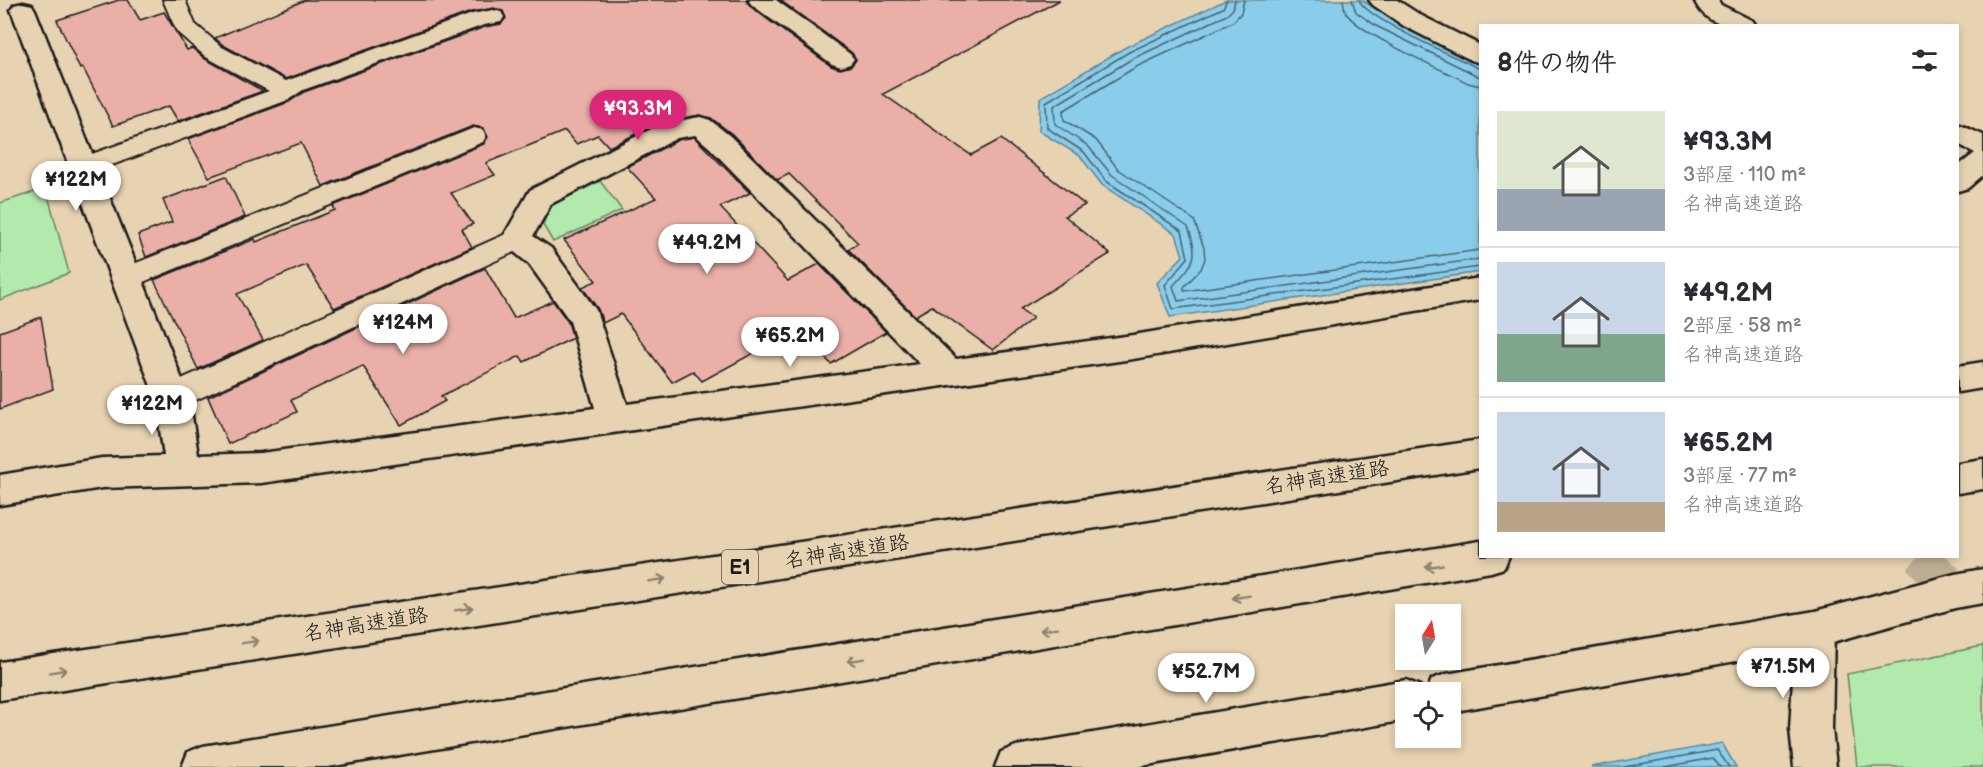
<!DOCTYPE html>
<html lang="ja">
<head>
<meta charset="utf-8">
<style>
  :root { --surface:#fff; --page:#f2f2f3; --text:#2b2b33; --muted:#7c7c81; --line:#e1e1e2; --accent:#db2777 }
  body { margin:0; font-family:"Balsamiq Sans","Klee One",sans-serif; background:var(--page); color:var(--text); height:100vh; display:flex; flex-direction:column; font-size:22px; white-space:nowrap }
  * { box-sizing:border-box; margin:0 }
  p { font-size:20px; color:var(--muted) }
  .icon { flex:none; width:33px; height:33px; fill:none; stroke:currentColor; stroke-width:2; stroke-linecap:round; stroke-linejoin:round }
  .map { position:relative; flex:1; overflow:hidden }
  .drawer { position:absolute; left:1479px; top:24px; width:480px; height:534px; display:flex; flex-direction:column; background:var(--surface); border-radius:0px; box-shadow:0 3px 9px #0003 }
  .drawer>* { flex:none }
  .needle { width:39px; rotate:11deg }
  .controls { position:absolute; left:1395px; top:604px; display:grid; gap:12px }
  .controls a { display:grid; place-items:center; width:66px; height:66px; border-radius:0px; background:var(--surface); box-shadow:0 3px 9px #0003; font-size:30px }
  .price { position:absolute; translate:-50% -51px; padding:0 14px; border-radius:21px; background:#fff; color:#222; font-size:20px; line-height:39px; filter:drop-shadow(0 2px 3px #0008) }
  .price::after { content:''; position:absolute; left:50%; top:36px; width:18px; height:14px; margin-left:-9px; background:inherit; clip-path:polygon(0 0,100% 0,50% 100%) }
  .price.current { background:var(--accent); color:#fff }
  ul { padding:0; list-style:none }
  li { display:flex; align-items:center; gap:18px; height:150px; padding:0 18px }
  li+li { border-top:2px solid var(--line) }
  li span { display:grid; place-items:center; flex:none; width:168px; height:120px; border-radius:0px; color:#555 }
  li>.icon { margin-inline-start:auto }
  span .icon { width:72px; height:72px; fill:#fffc; stroke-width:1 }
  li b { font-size:26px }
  h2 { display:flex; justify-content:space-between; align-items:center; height:72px; padding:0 18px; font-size:26px }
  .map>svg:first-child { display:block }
  .green { fill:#b2e9ad; stroke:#678264; stroke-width:1.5 }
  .water { fill:#8acdeb; stroke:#5e8698; stroke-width:1.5 }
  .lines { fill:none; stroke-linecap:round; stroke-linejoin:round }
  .shore { stroke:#48636f; stroke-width:1.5 }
  .building { fill:#eab0a8; stroke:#1c1c1c; stroke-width:1.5 }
  .street-tunnel { stroke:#beae93; stroke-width:37; stroke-dasharray:37 18; stroke-linecap:butt }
  .lane-casing { stroke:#1c1c1c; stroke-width:4 }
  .street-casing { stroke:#1c1c1c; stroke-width:5 }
  .secondary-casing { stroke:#1c1c1c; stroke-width:5 }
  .highway-casing { stroke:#1c1c1c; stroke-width:5 }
  .lane { fill:#e7d3b1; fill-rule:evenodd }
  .street { fill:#e7d3b1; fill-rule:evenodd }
  .secondary { fill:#e7d3b1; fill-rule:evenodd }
  .highway { fill:#e7d3b1; fill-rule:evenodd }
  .oneway { stroke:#8c816e }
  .labels { text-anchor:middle; stroke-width:4.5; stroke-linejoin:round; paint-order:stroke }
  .shield { fill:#e7d3b1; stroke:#595349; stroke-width:1.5 }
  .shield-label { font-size:20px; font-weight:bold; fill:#1c1c1c }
  .street-label { font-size:21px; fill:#1c1c1c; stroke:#e7d3b1 }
</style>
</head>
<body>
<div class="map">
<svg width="1983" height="767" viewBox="0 0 1983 767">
  <rect width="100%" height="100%" fill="#e7d3b1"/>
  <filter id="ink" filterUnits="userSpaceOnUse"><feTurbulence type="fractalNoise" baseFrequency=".0167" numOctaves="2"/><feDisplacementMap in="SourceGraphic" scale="12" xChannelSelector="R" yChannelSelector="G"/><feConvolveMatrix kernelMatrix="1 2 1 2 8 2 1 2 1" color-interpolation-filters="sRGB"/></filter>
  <g filter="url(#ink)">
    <g class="green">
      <path d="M600 181 622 210 553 242 543 225 550 206Z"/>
      <path d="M46 188 69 273 0 300V203Z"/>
      <path d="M1983 646V767H1857L1847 674Z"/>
    </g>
    <g class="water">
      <path d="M1226 0H1362L1384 14 1480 64V272L1170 317 1157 283 1183 256 1176 234 1102 185 1080 156 1039 131 1040 98 1126 47Z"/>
      <path d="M1722 743 1736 767H1591Z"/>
    </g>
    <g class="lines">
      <g class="shore">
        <path d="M1227 0 1223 8 1129 52 1046 102 1047 128 1084 152 1106 181 1182 231 1188 258 1165 285 1173 309 1480 267"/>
        <path d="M1235 0 1233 9 1227 15 1132 59 1054 106 1055 124 1088 146 1112 175 1188 227C1200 258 1194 263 1173 286L1178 301 1480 259"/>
        <path d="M1244 0 1241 13 1233 22 1136 67 1063 111 1064 120 1096 140 1118 169 1194 220 1204 248 1205 259 1201 269 1184 287V291L1480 250"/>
        <path d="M1343 0C1344 4 1344 10 1346 13 1359 34 1443 70 1468 83L1480 86"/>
        <path d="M1352 0 1356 12 1376 26 1480 77"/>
        <path d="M1359 0C1368 20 1456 57 1480 69"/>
        <path d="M1624 767 1717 750 1729 767"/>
        <path d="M1665 767 1713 758 1720 767"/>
      </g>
    </g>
    <g class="building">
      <path d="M119 0H128L140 20 164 12 187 50 192 48 205 59 263 91 178 121 169 106 113 126 83 68 80 69 57 20Z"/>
      <path d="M305 0H746L751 7 831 66 840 69 851 66 856 60 852 53 780 0H1060L883 94 971 155 1001 139 1085 205 1065 216 1110 254 1020 309 1033 318 993 350 932 306 915 316 848 249 858 243 789 174 777 180 732 134 711 118 700 115 661 122 609 147 598 135 576 144 565 131 486 163 495 175 451 193 473 224 462 229 472 247 334 308 306 265 237 294 263 340 198 369 154 280 255 239 256 242 335 210 333 206 484 144 488 137 483 128 473 126 323 186 301 143 209 177 188 139 289 102 304 92 485 27 501 24 506 18 503 11 494 8 471 12 286 79 223 45 215 38Z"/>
      <path d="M694 137 750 193 720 207 788 281 819 264 886 332 831 364 798 329 702 381 693 371 672 382 621 314 603 323 598 309 582 287 596 281 564 240 656 198 627 167 678 140Z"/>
      <path d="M226 176 245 217 146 257 138 235 172 222 163 200Z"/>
      <path d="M485 268 514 318 553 301 568 322 573 338 524 362 520 356 441 396 445 401 401 425 363 366 291 400 297 412 228 444 208 397Z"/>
      <path d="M41 317 53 389 0 409V332Z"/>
    </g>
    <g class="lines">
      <path class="street-tunnel" d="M1920 556 1955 591"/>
      <g class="lane-casing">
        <g id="lane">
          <path d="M163 0H185L195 24 222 47 286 81 472 14 493 10 501 12 504 17 501 22 484 25 303 90 288 100 93 172 84 174 75 172 71 166 75 160 269 91 206 57 177 32Z"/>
          <path d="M474 128 483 130 486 136 483 142 136 285 126 288 116 285 112 278 116 271Z"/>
          <path d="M517 229 527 232 530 239 527 246 183 406 172 409 161 406 157 397 161 388Z"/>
        </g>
      </g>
      <g class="street-casing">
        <g id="street">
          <path d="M748 0H776L850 54 854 59 850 64 841 67 832 64 752 5Z"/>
          <path d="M1369 0H1397L1422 16 1480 45V63L1471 60 1404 26 1373 5Z"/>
          <path d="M1694 0H1718L1721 5 1753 21 1756 26C1728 26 1708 28 1694 0Z"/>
          <path d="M23 3 32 5 35 10 189 397 198 455 261 453 595 408 570 321 529 264 507 246 502 239 530 190 661 124 700 117 710 120 730 136 956 359 1133 335 1480 278V300L1133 359 261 483 102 488 0 505V475L102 458 164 456 155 397 11 10 14 5ZM695 135 710 148 920 364 627 404 596 310 551 248 533 236 551 204 677 138Z"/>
          <path d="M1958 124 1983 135V175L1968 188 1958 191V166L1975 153 1958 144Z"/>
          <path d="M1815 611 1829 616 1834 629 1832 729 1836 767H1794L1790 729 1796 629 1801 616Z"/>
        </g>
      </g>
      <g class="secondary-casing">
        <g id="secondary">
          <path d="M1983 569V603L1955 608 1815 647 1450 712V693H1426L1432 679 1446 674 1815 611 1955 574Z"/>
          <path d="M1406 680 1420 686 1423 693H1406V720L1136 767H995L1001 752 1016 746Z"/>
        </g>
      </g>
      <g class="highway-casing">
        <g id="highway">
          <path d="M1983 362V388L1958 392V366Z"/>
          <path d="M1480 440V468L0 700V662Z"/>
          <path d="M1983 459V489L1958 493V463Z"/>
          <path d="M1480 541V556H1509L1504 568 1491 572 328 767H182L188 752 203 746Z"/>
        </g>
      </g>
      <use href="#lane" class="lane"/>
      <use href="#street" class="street"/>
      <use href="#secondary" class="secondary"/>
      <use href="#highway" class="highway"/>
    </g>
    <defs><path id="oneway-shaft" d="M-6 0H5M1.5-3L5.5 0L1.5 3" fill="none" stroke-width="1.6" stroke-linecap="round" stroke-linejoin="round" transform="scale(1.5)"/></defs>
    <g class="oneway">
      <use href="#oneway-shaft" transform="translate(1434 566) rotate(171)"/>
      <use href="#oneway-shaft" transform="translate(657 580) rotate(-9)"/>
      <use href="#oneway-shaft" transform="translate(1241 597) rotate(171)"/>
      <use href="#oneway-shaft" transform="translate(464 609) rotate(-9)"/>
      <use href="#oneway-shaft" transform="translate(1049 629) rotate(171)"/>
      <use href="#oneway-shaft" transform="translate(250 642) rotate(-9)"/>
      <use href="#oneway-shaft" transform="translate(856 660) rotate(171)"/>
      <use href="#oneway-shaft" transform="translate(58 671) rotate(-10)"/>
    </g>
  </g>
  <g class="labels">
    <rect class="shield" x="722" y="550" width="36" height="34" rx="4.5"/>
    <g class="shield-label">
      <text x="740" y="574">E1</text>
    </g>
    <g class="street-label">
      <text transform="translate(1327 477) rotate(-9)" y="7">名神高速道路</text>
      <text transform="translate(847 551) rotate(-9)" y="7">名神高速道路</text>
      <text transform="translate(366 624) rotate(-9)" y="7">名神高速道路</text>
    </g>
  </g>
</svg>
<div class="controls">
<a><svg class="needle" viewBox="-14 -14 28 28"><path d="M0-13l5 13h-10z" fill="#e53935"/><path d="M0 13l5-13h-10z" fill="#7c7c81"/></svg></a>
<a><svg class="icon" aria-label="locate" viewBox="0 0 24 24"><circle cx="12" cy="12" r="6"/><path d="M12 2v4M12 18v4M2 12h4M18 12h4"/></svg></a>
</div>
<b class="price current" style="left:638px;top:141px">¥93.3M</b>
<b class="price" style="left:76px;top:212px">¥122M</b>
<b class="price" style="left:707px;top:275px">¥49.2M</b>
<b class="price" style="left:403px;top:355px">¥124M</b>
<b class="price" style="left:790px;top:368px">¥65.2M</b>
<b class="price" style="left:152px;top:436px">¥122M</b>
<b class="price" style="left:1783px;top:699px">¥71.5M</b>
<b class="price" style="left:1206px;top:704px">¥52.7M</b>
<section class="drawer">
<h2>8件の物件<svg class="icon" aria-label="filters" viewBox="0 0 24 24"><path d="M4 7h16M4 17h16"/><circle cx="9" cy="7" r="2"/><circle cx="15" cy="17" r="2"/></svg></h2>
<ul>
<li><span style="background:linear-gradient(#dfe7d0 65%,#9aa5b1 0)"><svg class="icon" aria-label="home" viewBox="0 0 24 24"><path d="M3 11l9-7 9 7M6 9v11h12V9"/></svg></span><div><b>¥93.3M</b><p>3部屋 · 110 m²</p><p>名神高速道路</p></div></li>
<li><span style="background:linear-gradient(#c9d6e8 60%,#7fa58c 0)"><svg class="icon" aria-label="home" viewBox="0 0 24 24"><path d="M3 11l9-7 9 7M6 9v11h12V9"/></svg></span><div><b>¥49.2M</b><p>2部屋 · 58 m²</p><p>名神高速道路</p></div></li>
<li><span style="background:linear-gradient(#c9d6e8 75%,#b9a48a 0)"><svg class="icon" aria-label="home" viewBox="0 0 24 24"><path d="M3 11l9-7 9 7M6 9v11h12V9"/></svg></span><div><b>¥65.2M</b><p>3部屋 · 77 m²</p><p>名神高速道路</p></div></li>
</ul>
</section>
</div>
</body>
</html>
